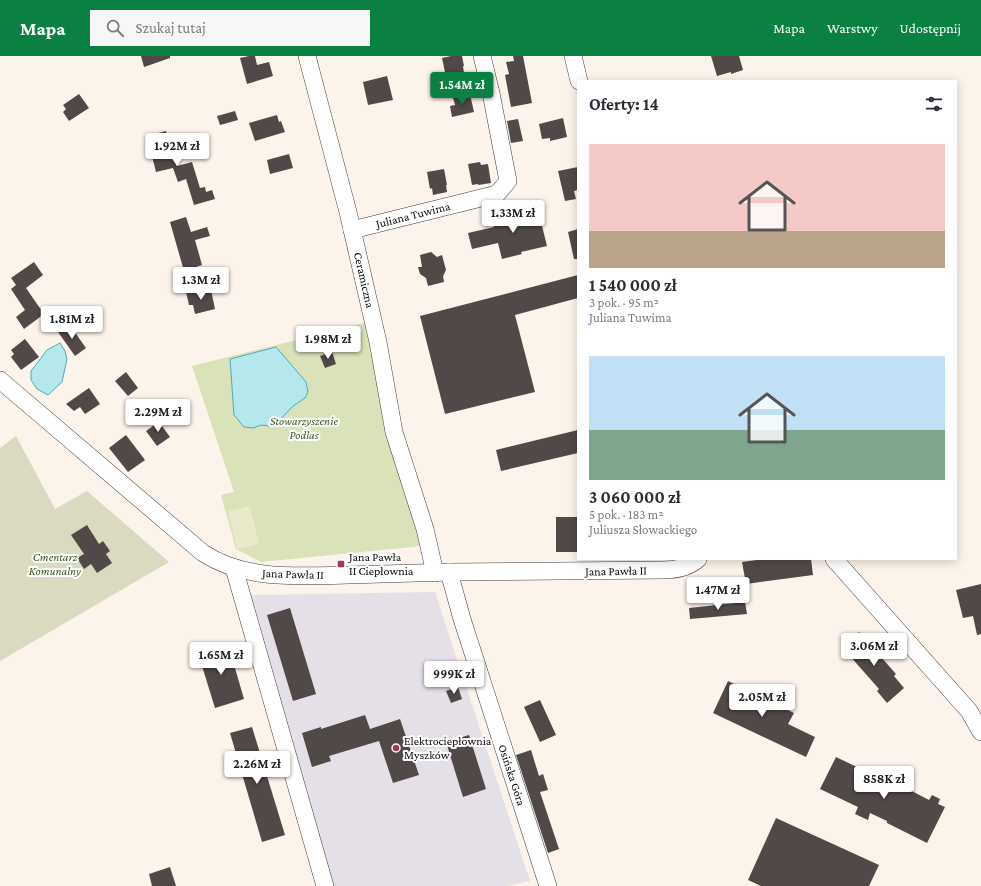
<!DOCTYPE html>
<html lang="pl">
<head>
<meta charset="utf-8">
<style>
  :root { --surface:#fff; --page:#f7f7f7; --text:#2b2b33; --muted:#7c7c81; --accent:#0b8043 }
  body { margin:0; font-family:"Crimson Pro",serif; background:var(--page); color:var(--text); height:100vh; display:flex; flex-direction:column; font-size:15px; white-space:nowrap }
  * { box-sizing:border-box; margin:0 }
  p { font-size:13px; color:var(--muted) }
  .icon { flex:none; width:22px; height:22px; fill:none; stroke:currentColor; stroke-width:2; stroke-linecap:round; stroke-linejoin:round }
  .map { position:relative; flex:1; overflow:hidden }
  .drawer { position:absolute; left:577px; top:24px; width:380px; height:480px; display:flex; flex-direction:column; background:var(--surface); border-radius:0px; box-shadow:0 2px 10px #0003 }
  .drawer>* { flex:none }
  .price { position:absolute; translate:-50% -34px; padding:0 9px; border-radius:4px; background:#fff; color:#222; font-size:13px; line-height:26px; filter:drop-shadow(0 1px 2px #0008) }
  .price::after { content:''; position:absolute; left:50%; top:24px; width:12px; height:9px; margin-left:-6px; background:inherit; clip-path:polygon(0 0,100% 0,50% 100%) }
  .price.active { background:var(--accent); color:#fff }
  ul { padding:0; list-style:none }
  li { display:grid; align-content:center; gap:8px; height:212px; padding:0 12px }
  li span { display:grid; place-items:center; height:124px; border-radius:0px; color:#555 }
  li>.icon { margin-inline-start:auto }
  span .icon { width:72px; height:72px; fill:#fffc; stroke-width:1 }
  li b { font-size:17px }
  h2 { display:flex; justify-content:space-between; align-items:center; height:48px; padding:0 12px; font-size:17px }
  header { display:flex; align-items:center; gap:24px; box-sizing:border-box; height:56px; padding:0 20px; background:var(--accent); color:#fff }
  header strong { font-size:19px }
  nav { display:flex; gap:22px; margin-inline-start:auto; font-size:14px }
  .search { width:280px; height:36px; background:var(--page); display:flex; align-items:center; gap:10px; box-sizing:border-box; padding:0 14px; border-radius:0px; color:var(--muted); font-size:15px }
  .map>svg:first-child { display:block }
  .industrial { fill:#e5dfe8 }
  .green { fill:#dae2b9 }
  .cemetery { fill:#d9dabf }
  .pitch { fill:#e8eac9 }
  .water { fill:#b5e8ed; stroke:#46adbb }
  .building { fill:#514948 }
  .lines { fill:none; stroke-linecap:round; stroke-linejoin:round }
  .minor-casing { stroke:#3d3d3d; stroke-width:18 }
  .minor { stroke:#fff; stroke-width:17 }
  .poi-dot { fill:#a7355b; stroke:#fff; stroke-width:1.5 }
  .labels { text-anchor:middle; stroke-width:4; stroke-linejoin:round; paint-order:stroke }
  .street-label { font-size:12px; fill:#0a0a0a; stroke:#fff }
  .park-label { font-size:12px; font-style:italic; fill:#3e5824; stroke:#fff }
  .poi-label { font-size:12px; fill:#0a0a0a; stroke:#fff; text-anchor:start }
</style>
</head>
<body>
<header>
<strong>Mapa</strong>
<div class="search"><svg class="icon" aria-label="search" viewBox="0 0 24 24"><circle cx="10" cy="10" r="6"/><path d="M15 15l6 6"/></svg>Szukaj tutaj</div>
<nav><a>Mapa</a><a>Warstwy</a><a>Udostępnij</a></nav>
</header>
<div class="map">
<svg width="981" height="830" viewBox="0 0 981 830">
  <rect width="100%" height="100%" fill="#fcf3ea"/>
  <path class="industrial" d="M435 536 530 825 506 830H333L248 539Z"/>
  <path class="green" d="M368 266 421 490 261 506 236 493 221 439 234 436 192 310Z"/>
  <path class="cemetery" d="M16 380 55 453 87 435 169 506 0 605V392Z"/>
  <path class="pitch" d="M250 450 259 488 237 493 228 455Z"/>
  <g class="water">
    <path d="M60 287 65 295 67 303 65 312 62 326 48 339 37 333 31 324V315L41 302 47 294Z"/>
    <path d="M276 291 306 326 308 336 305 342 293 350 277 367 270 370 261 369 253 372 244 371 234 359 230 303Z"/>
  </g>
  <g class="building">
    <path d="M141 0H170V2L144 11Z"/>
    <path d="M249 0H255L257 9 269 6 273 20 247 28 240 2Z"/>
    <path d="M451 0H462L464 10H463L464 17 446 21 442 2Z"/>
    <path d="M513 0H523L532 47 511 51 505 19 509 18 506 6 514 5Z"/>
    <path d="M711 0H739L743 14 731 18V16L717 20Z"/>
    <path d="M387 20 393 44 368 49 363 26Z"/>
    <path d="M79 38 89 52 69 65 63 56 66 53 63 49Z"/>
    <path d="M470 38 474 56 452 61 450 50 455 49 453 42Z"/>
    <path d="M235 55 238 64 220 69 217 60Z"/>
    <path d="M277 59 279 66 281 65 285 76 255 85 249 67Z"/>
    <path d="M563 62 567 81 550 85V82L542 83 539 68Z"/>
    <path d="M518 63 523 85 511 87 507 65Z"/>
    <path d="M166 75 168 84 170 83 177 110 192 106 200 132 205 131 206 136 212 134 215 143 194 149 186 123 178 126 173 112 156 116 147 80Z"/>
    <path d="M289 98 293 112 270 118 267 104Z"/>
    <path d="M480 106 481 109 488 108 491 127 478 129V128L472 129 468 108Z"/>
    <path d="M578 111V134L574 135 576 143 565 145 558 115Z"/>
    <path d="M444 113 447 129H446L447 136 433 139 432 132 430 133 427 116Z"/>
    <path d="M537 150 547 190 521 196 522 198 502 203 498 187 472 193 468 177 494 171 493 166 514 160 513 157Z"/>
    <path d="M186 161 191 176 207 171 210 180 195 184 202 209 184 215 170 166Z"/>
    <path d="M578 173V203H574L568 176Z"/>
    <path d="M431 196 437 201 442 199 446 214 443 220 444 226 428 230 426 222 420 218 418 211H422L420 199Z"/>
    <path d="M34 206 43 219 26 232 44 258 24 273 16 261 25 254 11 233 16 229 11 222Z"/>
    <path d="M578 219V242L515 259 535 336 445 358 420 260Z"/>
    <path d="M202 233V236L211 234 215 253 195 258 193 249H189L186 236Z"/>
    <path d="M69 268 86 292 75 300 58 276Z"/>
    <path d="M25 283 39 301 21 314 11 301 14 298 11 294Z"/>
    <path d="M332 296 336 308 325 312 320 300Z"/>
    <path d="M126 316 138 332 128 340 115 325Z"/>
    <path d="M89 332 100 348 85 358 80 351 74 355 66 348Z"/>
    <path d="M157 363 170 381 157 390 146 375 153 370Z"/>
    <path d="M578 374V397L501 415 496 394Z"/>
    <path d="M126 379 145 404 128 416 109 392Z"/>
    <rect x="556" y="461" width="22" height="35"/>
    <path d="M87 469 99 488 103 485 110 495 106 498 112 507 97 517 91 508 84 513 77 502 84 498 71 479Z"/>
    <path d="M764 503H811L813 519 746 528 742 506Z"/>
    <path d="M981 528V578L977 579 973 560 963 562 956 534Z"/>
    <path d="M745 546 747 558 690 563 689 552Z"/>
    <path d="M290 552 316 638 293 645 267 559Z"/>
    <path d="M859 576 896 618 894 620 904 632 887 647 877 635 879 633 842 591Z"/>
    <path d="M228 588 244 643 215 652 198 597Z"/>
    <path d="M728 625 794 657 788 668 815 681 806 701 713 657Z"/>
    <path d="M458 631 462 643 451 647 446 635Z"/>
    <path d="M540 644 556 679 540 686 524 651Z"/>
    <path d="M365 659 370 673 400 663 419 719 393 727 379 685 329 700 331 705 312 711 302 677 321 671V673Z"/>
    <path d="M252 671 285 779 262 786 230 677Z"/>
    <path d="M469 679 486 733 463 741 446 686Z"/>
    <path d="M531 694 539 720 543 718 548 734 540 736 559 793 548 797 516 699Z"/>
    <path d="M836 701 903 733 904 731 929 744 932 739 940 743 938 748 945 751 927 787 887 767V765L870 757 868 764 855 758 858 751 820 733Z"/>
    <path d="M776 762 879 809 869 830H761L748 824Z"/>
    <path d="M170 811 176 830H152L149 818Z"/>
  </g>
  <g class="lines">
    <g class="minor-casing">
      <g id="minor">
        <path d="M307 0 348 156 378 286 394 376 425 473 435 517"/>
        <path d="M573 0 579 25"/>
        <path d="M352 174 497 138 508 125 491 37 482 0"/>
        <path d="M0 324 203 497C246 525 299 520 348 519 382 518 417 517 451 516 522 515 593 515 663 514 676 514 688 512 698 503"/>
        <path d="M834 503 969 655 981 676"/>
        <path d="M234 512 325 830"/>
        <path d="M449 516 462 563 548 830"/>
      </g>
    </g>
    <use href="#minor" class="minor"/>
  </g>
  <g class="poi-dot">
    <rect x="337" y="504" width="8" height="8" rx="2"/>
    <circle cx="396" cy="692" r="4"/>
  </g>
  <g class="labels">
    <g class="street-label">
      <text transform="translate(413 159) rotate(-14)" y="4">Juliana Tuwima</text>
      <text transform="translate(364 224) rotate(77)" y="4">Ceramiczna</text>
      <text transform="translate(616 515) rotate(-1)" y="4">Jana Pawła II</text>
      <text transform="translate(293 518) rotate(2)" y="4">Jana Pawła II</text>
      <text transform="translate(512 719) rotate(72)" y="4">Osińska Góra</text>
    </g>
    <g class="park-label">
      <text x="304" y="369">Stowarzyszenie<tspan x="304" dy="14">Podlas</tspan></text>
      <text x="55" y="505">Cmentarz<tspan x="55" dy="14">Komunalny</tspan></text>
    </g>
    <g class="poi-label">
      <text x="349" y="505">Jana Pawła<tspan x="349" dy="14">II Ciepłownia</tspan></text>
      <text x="404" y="689">Elektrociepłownia<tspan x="404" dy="14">Myszków</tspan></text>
    </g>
  </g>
</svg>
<b class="price active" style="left:462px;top:50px">1.54M zł</b>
<b class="price" style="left:177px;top:111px">1.92M zł</b>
<b class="price" style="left:513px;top:178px">1.33M zł</b>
<b class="price" style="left:201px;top:245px">1.3M zł</b>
<b class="price" style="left:72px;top:284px">1.81M zł</b>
<b class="price" style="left:328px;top:304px">1.98M zł</b>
<b class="price" style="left:158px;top:377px">2.29M zł</b>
<b class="price" style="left:718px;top:555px">1.47M zł</b>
<b class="price" style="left:874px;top:611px">3.06M zł</b>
<b class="price" style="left:221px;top:620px">1.65M zł</b>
<b class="price" style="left:454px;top:639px">999K zł</b>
<b class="price" style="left:762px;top:662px">2.05M zł</b>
<b class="price" style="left:257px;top:729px">2.26M zł</b>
<b class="price" style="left:884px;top:744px">858K zł</b>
<section class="drawer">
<h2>Oferty: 14<svg class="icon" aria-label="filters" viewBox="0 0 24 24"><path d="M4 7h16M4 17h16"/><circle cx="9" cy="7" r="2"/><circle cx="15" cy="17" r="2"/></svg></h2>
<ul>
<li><span style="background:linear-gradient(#f6c9c9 70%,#b9a48a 0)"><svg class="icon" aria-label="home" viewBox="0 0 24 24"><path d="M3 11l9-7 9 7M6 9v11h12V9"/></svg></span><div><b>1 540 000 zł</b><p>3 pok. · 95 m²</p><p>Juliana Tuwima</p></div></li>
<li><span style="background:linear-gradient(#bfe0f5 60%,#7fa58c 0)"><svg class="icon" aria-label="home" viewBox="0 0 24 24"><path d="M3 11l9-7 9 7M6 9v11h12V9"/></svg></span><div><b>3 060 000 zł</b><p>5 pok. · 183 m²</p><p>Juliusza Słowackiego</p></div></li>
</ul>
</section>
</div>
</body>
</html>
